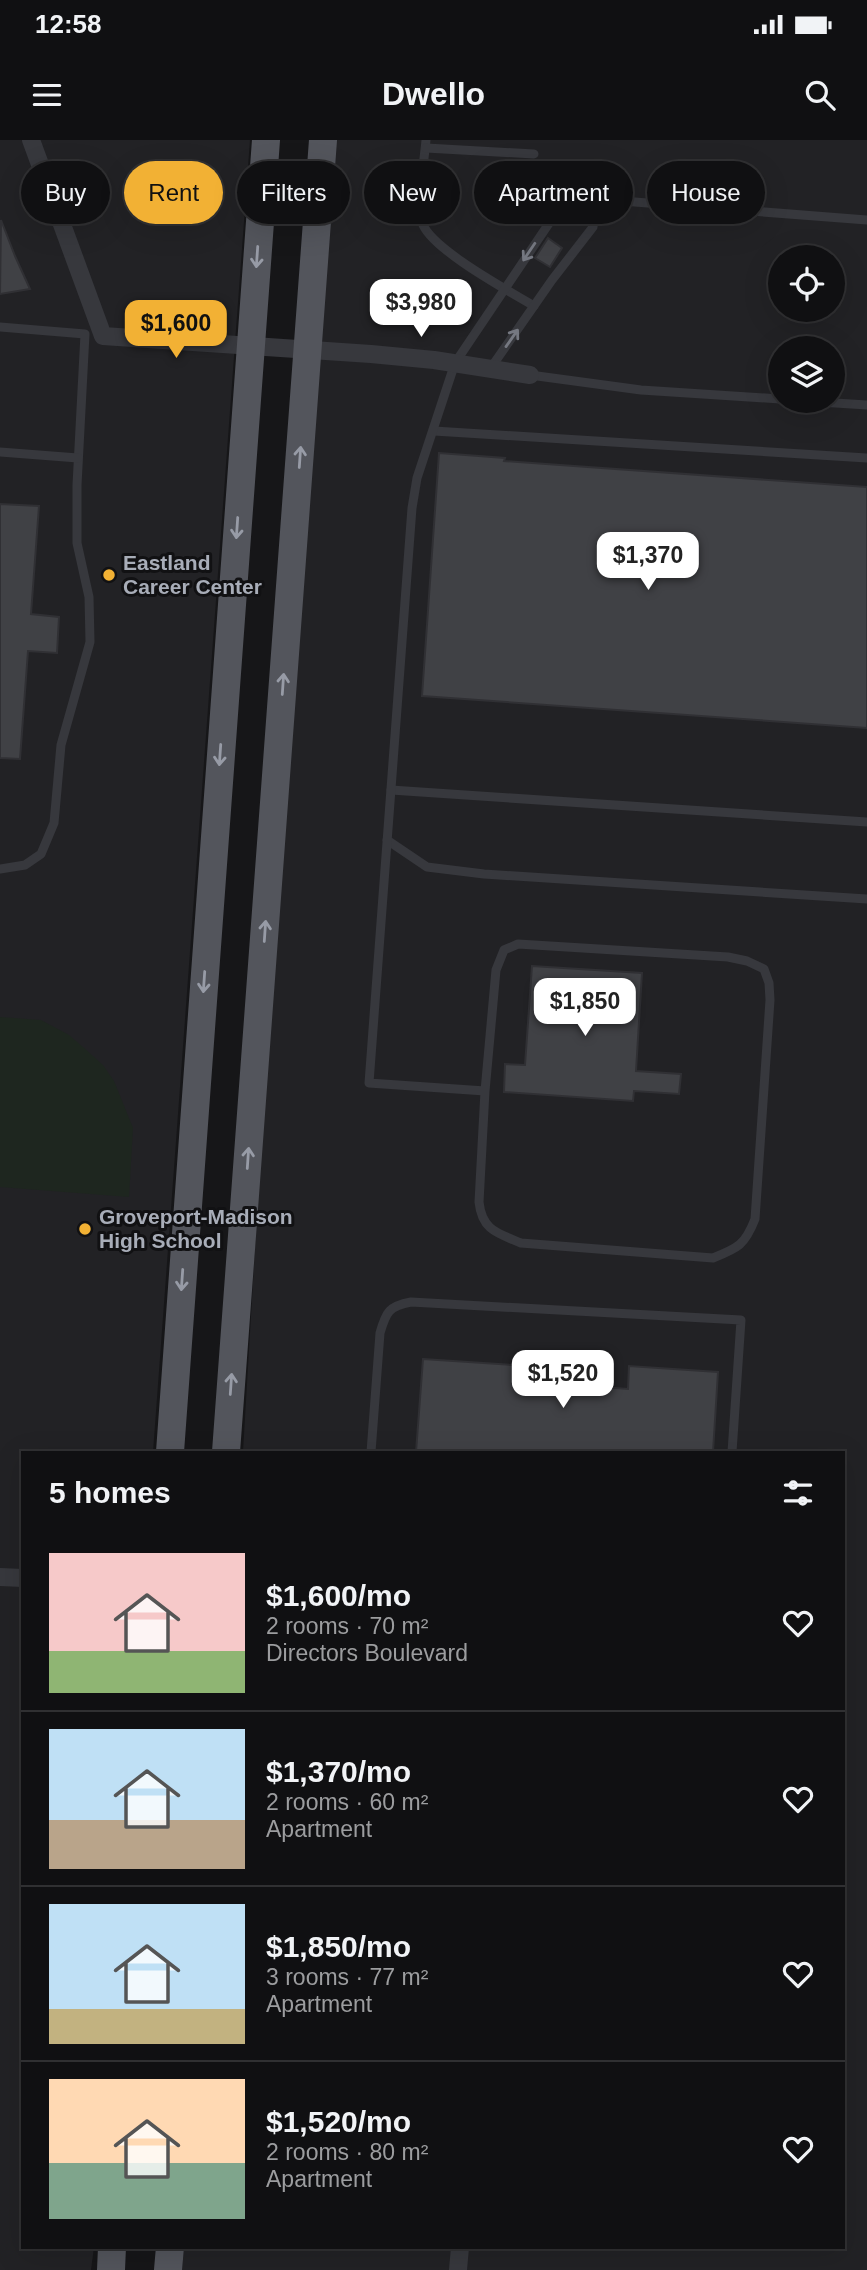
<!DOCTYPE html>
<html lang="en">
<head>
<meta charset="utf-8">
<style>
  :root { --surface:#101012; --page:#19191b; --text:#f1f3f6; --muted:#9c9d9f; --line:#303032; --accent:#f2b134 }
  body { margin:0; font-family:Helvetica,sans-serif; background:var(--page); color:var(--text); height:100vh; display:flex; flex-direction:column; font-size:26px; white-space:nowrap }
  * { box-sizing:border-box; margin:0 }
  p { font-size:23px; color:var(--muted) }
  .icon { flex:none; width:38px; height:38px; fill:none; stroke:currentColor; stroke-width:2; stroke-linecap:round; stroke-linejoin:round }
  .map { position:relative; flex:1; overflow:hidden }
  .side { position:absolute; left:21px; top:1311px; width:824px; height:798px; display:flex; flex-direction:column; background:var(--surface); border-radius:0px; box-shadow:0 7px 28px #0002,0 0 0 2px var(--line) }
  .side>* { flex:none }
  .hud { position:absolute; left:21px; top:21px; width:826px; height:63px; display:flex; gap:14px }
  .fabs { position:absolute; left:768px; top:105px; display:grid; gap:14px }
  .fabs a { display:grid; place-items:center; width:77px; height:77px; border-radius:50%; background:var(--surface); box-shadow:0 7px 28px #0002,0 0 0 2px var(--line); font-size:35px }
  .price { position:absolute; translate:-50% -60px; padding:0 16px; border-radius:14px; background:#fff; color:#222; font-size:23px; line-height:46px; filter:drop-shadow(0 2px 4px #0008) }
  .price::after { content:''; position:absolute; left:50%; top:42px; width:21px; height:16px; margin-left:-10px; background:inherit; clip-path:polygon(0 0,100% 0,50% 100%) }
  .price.current { background:var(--accent); color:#111 }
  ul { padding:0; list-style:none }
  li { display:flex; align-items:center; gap:21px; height:175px; padding:0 28px }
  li+li { border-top:2px solid var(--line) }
  li span { display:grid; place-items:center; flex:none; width:196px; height:140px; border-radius:0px; color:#555 }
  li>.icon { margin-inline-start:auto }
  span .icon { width:84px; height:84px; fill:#fffc; stroke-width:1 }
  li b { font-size:30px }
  h2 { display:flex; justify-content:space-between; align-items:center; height:84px; padding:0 28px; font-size:30px }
  .tag { padding:0 24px; border-radius:32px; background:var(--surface); box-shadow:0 7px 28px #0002,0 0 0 2px var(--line); font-size:24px; line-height:63px }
  .tag.current { background:var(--accent); color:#111 }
  .status { display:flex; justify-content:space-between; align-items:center; height:49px; padding:0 35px; background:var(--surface); direction:ltr }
  .status svg { height:19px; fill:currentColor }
  header { display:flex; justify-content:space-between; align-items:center; height:91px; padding:0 28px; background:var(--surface); font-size:32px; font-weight:800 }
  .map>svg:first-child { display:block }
  .built { fill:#222225; fill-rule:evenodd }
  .green { fill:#1e261f }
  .building { fill:#404145; stroke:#303034; stroke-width:2 }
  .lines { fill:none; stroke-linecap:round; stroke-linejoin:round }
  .service { stroke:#37383d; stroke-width:9 }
  .minor { stroke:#37383d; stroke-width:18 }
  .primary { stroke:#53555c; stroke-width:28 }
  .oneway { stroke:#757881 }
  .oneway2 { stroke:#979ba6 }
  .poi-dot { fill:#f2b134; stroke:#111113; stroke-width:2.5 }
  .labels { text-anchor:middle; stroke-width:6; stroke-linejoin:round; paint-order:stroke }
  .poi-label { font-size:21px; font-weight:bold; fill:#a8adb8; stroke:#111113; text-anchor:start }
</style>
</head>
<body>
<div class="status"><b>12:58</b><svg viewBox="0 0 49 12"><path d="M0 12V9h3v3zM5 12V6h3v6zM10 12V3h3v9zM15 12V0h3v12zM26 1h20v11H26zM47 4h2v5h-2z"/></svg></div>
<header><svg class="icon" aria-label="menu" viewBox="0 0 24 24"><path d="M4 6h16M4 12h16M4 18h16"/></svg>Dwello<svg class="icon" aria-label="search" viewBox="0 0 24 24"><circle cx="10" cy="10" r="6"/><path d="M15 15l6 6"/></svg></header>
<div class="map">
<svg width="867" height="2130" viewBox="0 0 867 2130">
  <rect width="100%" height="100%" fill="#161618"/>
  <g class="built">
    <path d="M0 0H250L153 1312H23V2107H94L91 2130H0Z"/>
    <path d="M320 0H867V2130H182L184 2107H844V1312H243ZM780 117H833V170H780ZM780 208H833V261H780Z"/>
  </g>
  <path class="green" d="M0 877 41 880 69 895 83 907 103 925 114 941 133 988 129 1057 0 1047Z"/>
  <g class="building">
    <path d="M528 51 544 62 531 81 516 70Z"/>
    <path d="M1 80 15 116 30 149 0 154Z"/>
    <path d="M548 98 562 108 550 127 535 118Z"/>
    <path d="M439 313 505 318 504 321 867 347V588L422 556Z"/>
    <path d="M0 364 39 366 31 474 59 477 57 513 28 511 20 619 0 618Z"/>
    <path d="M532 826 642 833 636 931 681 934 679 954 634 951 633 961 504 952 505 924 525 925Z"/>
    <path d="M423 1219 602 1231V1247L628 1249 629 1226 718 1232 713 1312H416Z"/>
  </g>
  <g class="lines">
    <g class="service">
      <path d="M426 0C424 24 417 59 422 82 429 108 509 151 534 166"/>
      <path d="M426 8 534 14"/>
      <path d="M0 187 85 194 77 345V403L89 457 90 502 61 605 54 683 41 714 25 725 0 729"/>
      <path d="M490 229 552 140 593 87 596 59"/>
      <path d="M530 235 641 250 780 259"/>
      <path d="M804 261 867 265"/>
      <path d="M434 291 867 318"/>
      <path d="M0 312 78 318"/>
      <path d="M391 650 867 682"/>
      <path d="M387 700 427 727 484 734 867 759"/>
      <path d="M485 951 479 1062C482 1090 497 1093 521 1103L713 1118C738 1108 745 1105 755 1079L770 860 769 843 764 829 747 821 728 817 518 804 504 810 496 830 485 951 369 943 412 368 417 338 455 223 560 67 577 60 596 59 867 80"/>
      <path d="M371 1312 380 1193C386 1172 389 1166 411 1162L741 1180 732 1312"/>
    </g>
    <g class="minor">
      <path d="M31 0 103 196 371 214 434 220 530 235"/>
      <path d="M0 1437 23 1438"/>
      <path d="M458 2130 460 2107"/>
    </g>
    <g class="primary">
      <path d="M170 1312 266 0"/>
      <path d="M226 1312 323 0"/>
      <path d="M111 2130 112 2107"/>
      <path d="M168 2130 170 2107"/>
    </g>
  </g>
  <defs><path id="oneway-shaft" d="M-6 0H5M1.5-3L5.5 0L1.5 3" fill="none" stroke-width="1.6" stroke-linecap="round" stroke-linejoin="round" transform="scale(1.75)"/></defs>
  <g class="oneway">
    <use href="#oneway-shaft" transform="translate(529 112) rotate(124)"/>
    <use href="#oneway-shaft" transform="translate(512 198) rotate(-55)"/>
  </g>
  <g class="oneway2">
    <use href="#oneway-shaft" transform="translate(257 117) rotate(94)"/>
    <use href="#oneway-shaft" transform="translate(300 317) rotate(-86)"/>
    <use href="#oneway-shaft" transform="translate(237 388) rotate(94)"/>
    <use href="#oneway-shaft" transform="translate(283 544) rotate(-86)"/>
    <use href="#oneway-shaft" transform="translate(220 615) rotate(94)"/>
    <use href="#oneway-shaft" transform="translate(265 791) rotate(-86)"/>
    <use href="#oneway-shaft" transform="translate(204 842) rotate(94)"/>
    <use href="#oneway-shaft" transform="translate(248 1018) rotate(-86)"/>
    <use href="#oneway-shaft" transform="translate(182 1140) rotate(94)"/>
    <use href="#oneway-shaft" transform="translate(231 1244) rotate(-86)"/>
  </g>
  <g class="poi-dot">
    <circle cx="109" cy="435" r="7"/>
    <circle cx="85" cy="1089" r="7"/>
  </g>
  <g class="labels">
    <g class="poi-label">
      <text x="123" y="430">Eastland<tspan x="123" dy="24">Career Center</tspan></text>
      <text x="99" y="1084">Groveport-Madison<tspan x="99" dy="24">High School</tspan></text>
    </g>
  </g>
</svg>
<div class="fabs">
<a><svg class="icon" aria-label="locate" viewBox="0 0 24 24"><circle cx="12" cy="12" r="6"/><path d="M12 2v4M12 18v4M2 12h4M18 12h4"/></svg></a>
<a><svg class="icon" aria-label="layers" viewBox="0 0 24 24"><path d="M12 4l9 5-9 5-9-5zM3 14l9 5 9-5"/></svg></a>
</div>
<b class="price" style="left:421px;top:199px">$3,980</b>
<b class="price current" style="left:176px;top:220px">$1,600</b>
<b class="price" style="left:648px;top:452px">$1,370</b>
<b class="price" style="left:585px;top:898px">$1,850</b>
<b class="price" style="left:563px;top:1270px">$1,520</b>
<div class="hud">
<a class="tag">Buy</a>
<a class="tag current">Rent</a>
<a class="tag">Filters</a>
<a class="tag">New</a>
<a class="tag">Apartment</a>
<a class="tag">House</a>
</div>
<section class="side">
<h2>5 homes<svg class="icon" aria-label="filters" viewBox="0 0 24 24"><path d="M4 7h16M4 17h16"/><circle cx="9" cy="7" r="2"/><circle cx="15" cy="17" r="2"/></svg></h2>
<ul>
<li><span style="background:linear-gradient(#f6c9c9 70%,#8fb573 0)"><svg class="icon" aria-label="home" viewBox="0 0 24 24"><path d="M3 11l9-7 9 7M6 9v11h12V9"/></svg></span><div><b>$1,600/mo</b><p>2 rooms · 70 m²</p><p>Directors Boulevard</p></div><svg class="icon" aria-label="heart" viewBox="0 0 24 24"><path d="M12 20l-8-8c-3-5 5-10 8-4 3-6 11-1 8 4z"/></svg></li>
<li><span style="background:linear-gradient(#bfe0f5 65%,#b9a48a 0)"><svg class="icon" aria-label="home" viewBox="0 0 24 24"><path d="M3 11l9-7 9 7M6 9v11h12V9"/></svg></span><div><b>$1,370/mo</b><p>2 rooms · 60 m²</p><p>Apartment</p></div><svg class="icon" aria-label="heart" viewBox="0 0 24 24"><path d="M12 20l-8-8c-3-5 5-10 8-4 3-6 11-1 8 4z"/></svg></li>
<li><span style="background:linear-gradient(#bfe0f5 75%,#c2b280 0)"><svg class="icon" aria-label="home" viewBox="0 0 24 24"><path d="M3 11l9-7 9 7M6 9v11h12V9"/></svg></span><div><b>$1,850/mo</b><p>3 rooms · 77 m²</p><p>Apartment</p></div><svg class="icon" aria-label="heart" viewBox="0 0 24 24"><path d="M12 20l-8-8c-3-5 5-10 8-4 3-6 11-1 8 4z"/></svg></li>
<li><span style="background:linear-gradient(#ffd9b3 60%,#7fa58c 0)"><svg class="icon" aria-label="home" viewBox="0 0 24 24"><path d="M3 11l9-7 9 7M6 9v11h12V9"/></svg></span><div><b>$1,520/mo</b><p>2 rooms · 80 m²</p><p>Apartment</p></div><svg class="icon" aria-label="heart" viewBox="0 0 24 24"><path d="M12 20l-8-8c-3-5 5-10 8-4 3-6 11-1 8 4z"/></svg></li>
</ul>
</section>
</div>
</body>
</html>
